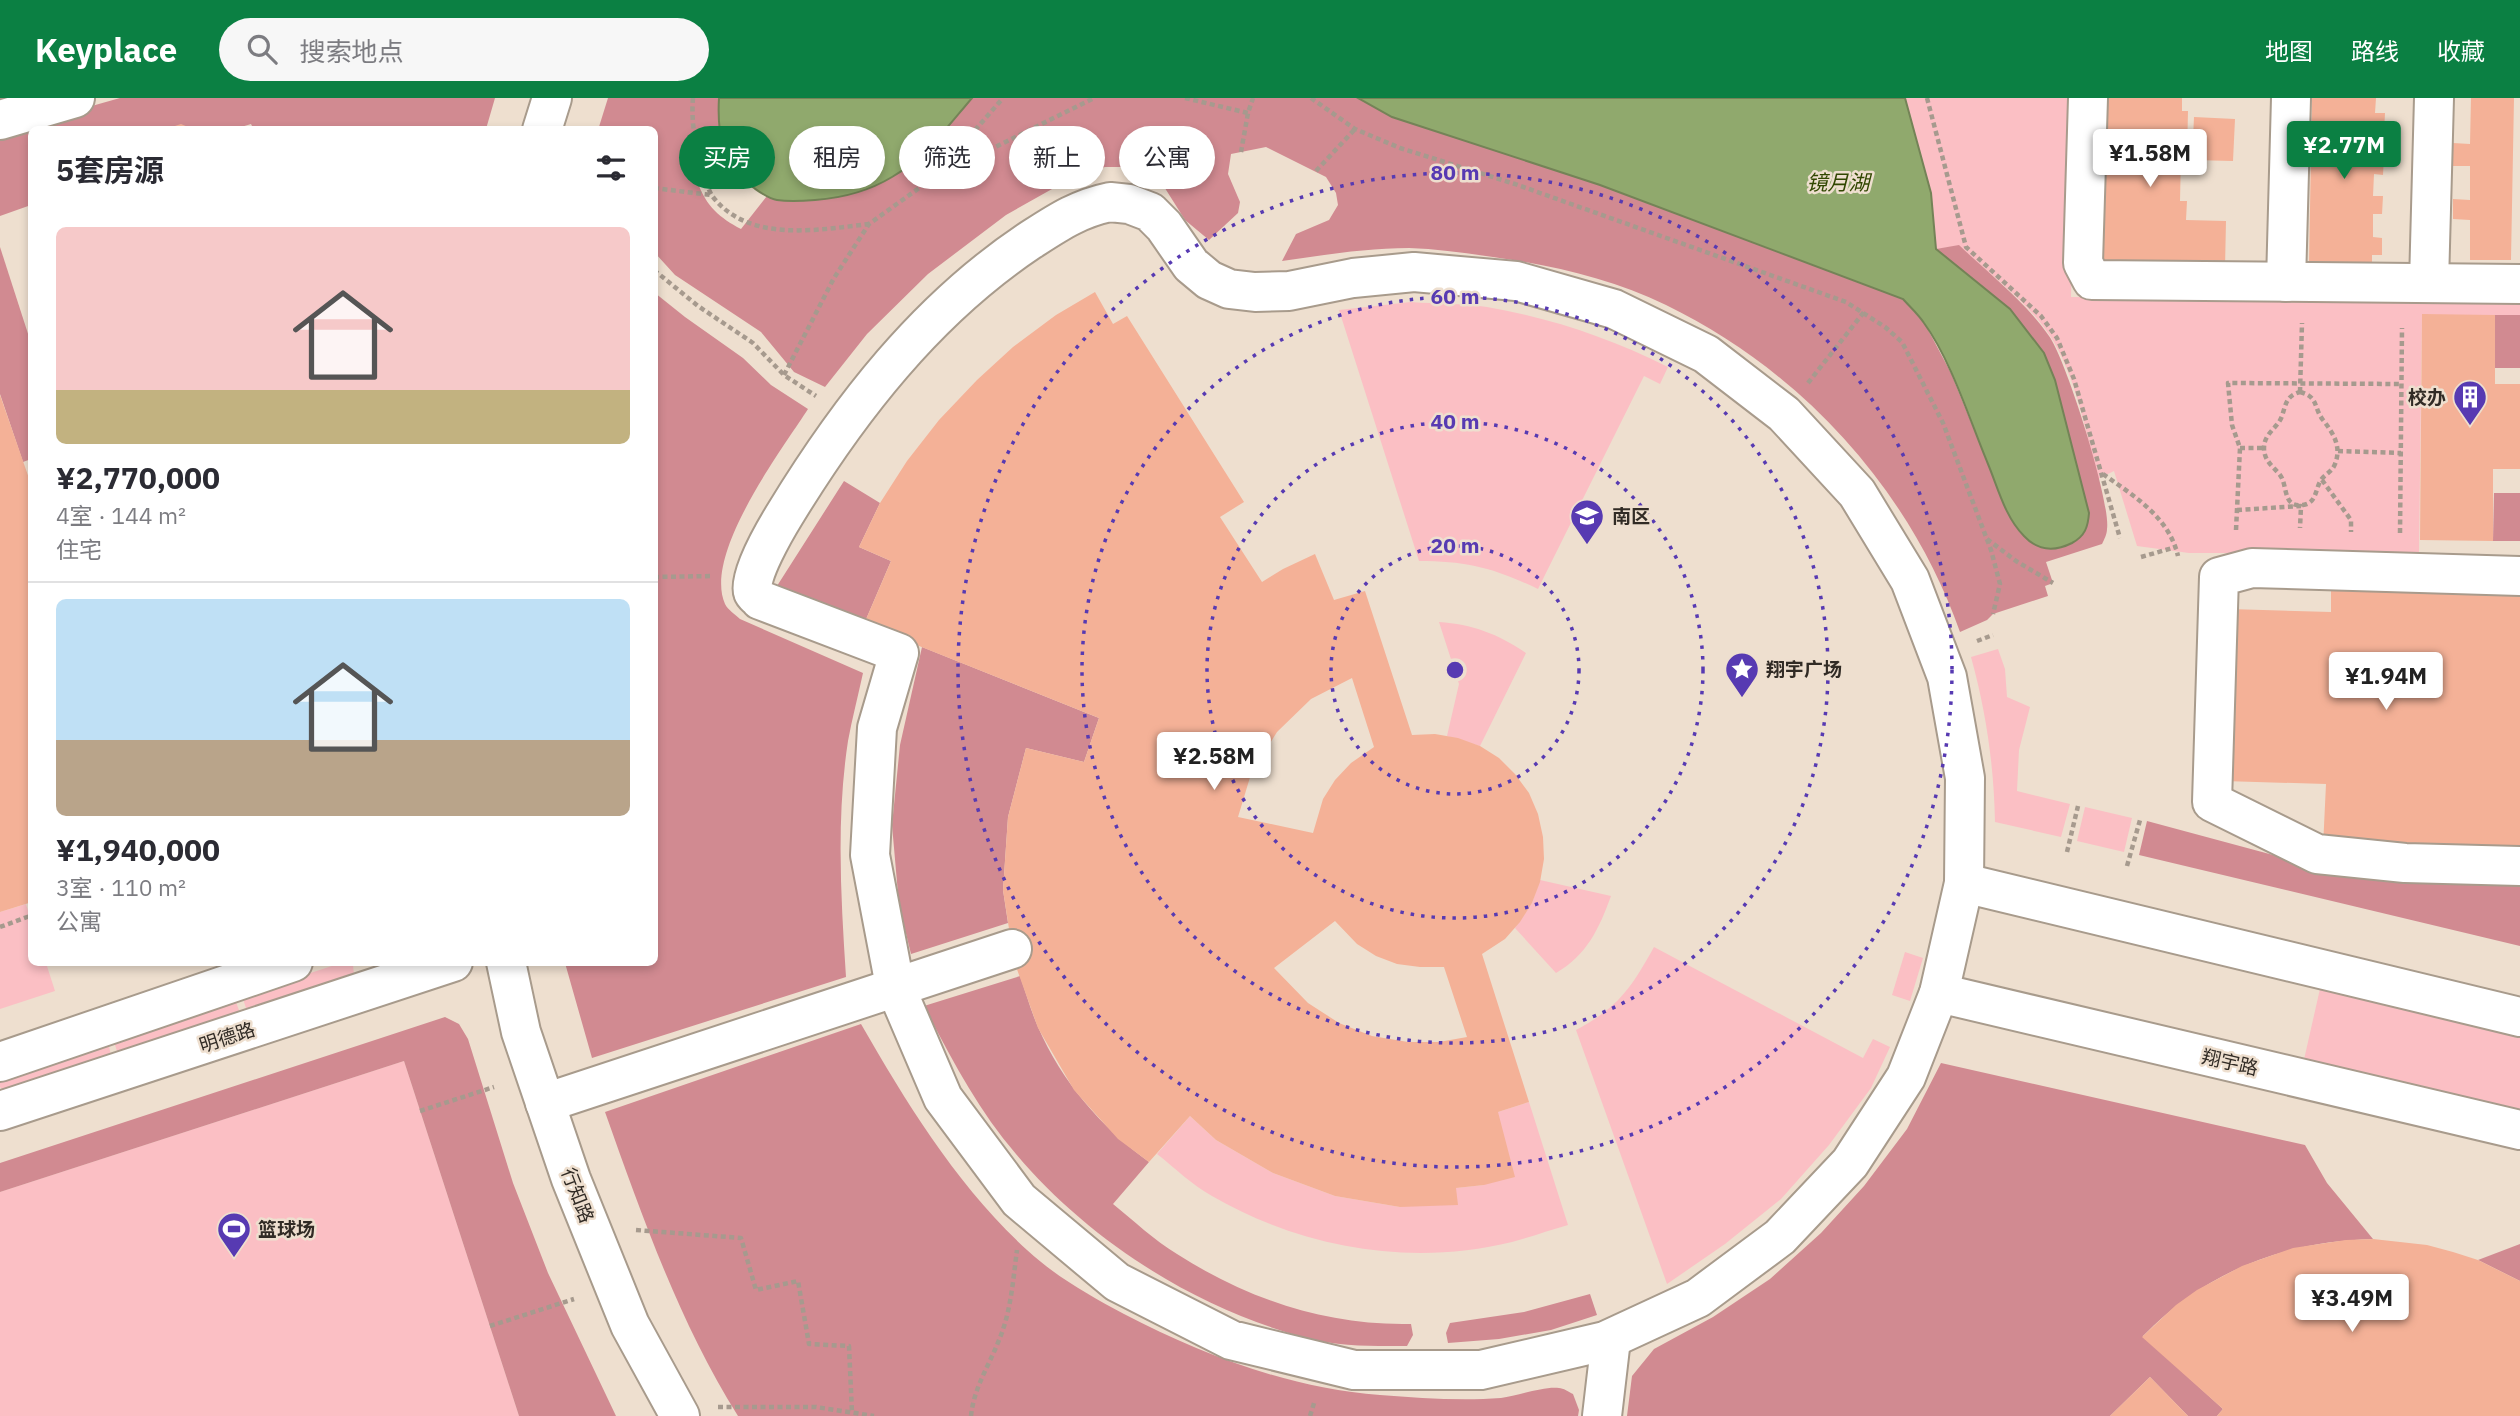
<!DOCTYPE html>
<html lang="zh">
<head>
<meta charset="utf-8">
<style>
  :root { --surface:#fff; --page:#f7f7f7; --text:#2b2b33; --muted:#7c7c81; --line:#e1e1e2; --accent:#0b8043 }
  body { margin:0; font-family:"IBM Plex Sans","Noto Sans SC",sans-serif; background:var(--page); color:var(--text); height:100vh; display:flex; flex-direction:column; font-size:26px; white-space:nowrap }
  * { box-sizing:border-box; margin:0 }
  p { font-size:23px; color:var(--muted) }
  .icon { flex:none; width:38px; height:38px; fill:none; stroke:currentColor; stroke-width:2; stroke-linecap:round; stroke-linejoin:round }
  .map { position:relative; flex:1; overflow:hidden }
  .side { position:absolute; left:28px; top:28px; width:630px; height:840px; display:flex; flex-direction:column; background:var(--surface); border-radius:10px; box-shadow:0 4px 10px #0003 }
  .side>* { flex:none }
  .top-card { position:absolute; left:679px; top:28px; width:665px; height:63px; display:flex; gap:14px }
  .price { position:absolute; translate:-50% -60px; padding:0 16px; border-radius:7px; background:#fff; color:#222; font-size:23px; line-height:46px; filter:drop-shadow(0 2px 4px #0008) }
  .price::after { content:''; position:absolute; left:50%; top:42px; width:21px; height:16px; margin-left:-10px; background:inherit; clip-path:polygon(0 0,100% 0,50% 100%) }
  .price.selected { background:var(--accent); color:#fff }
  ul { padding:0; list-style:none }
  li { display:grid; align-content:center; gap:14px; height:371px; padding:0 28px }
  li+li { border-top:2px solid var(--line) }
  li span { display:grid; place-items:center; height:217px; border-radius:10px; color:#555 }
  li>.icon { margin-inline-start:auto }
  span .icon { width:126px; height:126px; fill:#fffc; stroke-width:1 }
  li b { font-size:30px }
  h2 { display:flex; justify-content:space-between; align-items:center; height:84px; padding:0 28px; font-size:30px }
  .tag { padding:0 24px; border-radius:32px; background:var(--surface); box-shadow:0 4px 10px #0003; font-size:24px; line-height:63px }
  .tag.selected { background:var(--accent); color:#fff }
  header { display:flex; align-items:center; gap:42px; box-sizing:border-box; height:98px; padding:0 35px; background:var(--accent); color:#fff }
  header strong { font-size:33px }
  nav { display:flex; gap:38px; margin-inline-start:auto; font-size:24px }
  .search { width:490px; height:63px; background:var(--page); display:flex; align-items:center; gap:18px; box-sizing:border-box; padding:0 24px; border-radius:38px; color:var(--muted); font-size:26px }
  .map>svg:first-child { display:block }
  .green { fill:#fbbfc4 }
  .forest { fill:#d18a91 }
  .water { fill:#90a96d; stroke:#748357; stroke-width:2 }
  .building { fill:#f4b197; fill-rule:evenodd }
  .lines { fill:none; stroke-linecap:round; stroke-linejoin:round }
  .minor-casing { stroke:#a89b8c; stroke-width:42 }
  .path { stroke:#a69a8e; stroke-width:4.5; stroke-dasharray:5 3.5; stroke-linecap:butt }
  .minor { stroke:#fff; stroke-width:38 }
  .ring { fill:none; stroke:#573ab2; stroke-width:3.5; stroke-dasharray:3.5 7 }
  .labels { text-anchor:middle; stroke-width:5; stroke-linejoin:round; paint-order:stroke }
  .poi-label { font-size:19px; font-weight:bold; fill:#312b25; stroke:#eedfcf; text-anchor:start }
  .street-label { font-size:19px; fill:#312b25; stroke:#eedfcf }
  .water-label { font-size:21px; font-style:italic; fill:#314701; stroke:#eedfcf }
  .centre { fill:#573ab2; stroke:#eedfcf; stroke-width:3.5 }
  .ring-label { font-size:21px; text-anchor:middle; font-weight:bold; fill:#573ab2; stroke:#eedfcf; stroke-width:5; stroke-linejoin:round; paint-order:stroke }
</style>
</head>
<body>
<header>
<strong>Keyplace</strong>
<div class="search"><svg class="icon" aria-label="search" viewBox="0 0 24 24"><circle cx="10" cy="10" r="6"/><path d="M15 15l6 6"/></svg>搜索地点</div>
<nav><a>地图</a><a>路线</a><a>收藏</a></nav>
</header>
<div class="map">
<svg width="2520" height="1318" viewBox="0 0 2520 1318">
  <rect width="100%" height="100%" fill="#eedfcf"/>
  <g class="green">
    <path d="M1905 0H2075L2071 199 2520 201V217H2422L2419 455H2189L2137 448 2114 373 2098 381C2086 336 2076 277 2050 238 2027 203 1989 176 1959 148L1936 151 1931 95Z"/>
    <path d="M1411 204C1436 206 1462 205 1487 209 1551 220 1610 240 1668 269L1660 286 1644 278 1538 491C1494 470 1467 463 1419 463L1339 212Z"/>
    <path d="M1439 524C1472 526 1498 536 1526 555L1480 648 1447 638 1459 586Z"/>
    <path d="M1998 551 2005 571 2007 599 2030 609 2019 652 2017 693 2070 706 2061 739 1995 724C1994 668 1986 613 1971 559Z"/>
    <path d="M2085 709 2132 720 2124 754 2077 743Z"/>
    <path d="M1540 782 1611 798C1599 831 1587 857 1556 875L1515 830 1532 805Z"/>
    <path d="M26 806 31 823 32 864 46 865 55 893 0 911V814Z"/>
    <path d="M1654 849 1863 960 1873 941 1890 949 1871 990 1829 1047 1781 1101 1725 1146 1667 1186 1576 932C1619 909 1631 890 1654 849Z"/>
    <path d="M1905 854 1923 860 1910 903 1892 897Z"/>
    <path d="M341 865 353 867 354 877 247 913 243 901 246 896Z"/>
    <path d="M2322 882 2520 930V1019L2303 966Z"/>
    <path d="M236 904 240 915 118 956 114 944Z"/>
    <path d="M106 946 109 948 111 958 5 994 0 989V982Z"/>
    <path d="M404 963 519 1318H0V1094Z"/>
    <path d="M1529 1004 1568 1127C1550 1132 1531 1139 1512 1144 1410 1169 1302 1150 1212 1098 1192 1087 1175 1070 1157 1056L1190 1018 1216 1042 1273 1075 1335 1098 1400 1109 1456 1090 1484 1087 1498 1014Z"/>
  </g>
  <g class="forest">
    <path d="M120 0H495L486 31 254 32 251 26C237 31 211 36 196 31 180 27 181 26 164 32H32L31 107 0 118V34Z"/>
    <path d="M608 0H719C718 21 718 40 727 59L713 77 698 85C706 108 720 120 741 131L767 98 775 102 834 100 916 63 972 0H1358L1392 19 1600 87 1903 201 1925 226 1951 275 2008 415 2023 437 2010 211 1936 151 1959 147C1989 176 2025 203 2049 238 2066 261 2111 404 2107 431 2107 436 2104 442 2102 446L2046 464 2053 485 2045 488 2048 498 1993 516 1987 522 1960 534C1910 392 1802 273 1666 207 1612 181 1552 167 1493 159 1465 155 1437 151 1409 150 1366 150 1324 157 1282 163L1296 136 1329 122 1338 107 1336 95 1326 79 1266 49 1231 56 1228 76 1240 104 1238 115 1209 142 1185 122 1163 87 1151 75 1131 69H1105L1077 77 1006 117 928 176 867 236 825 289 794 274 761 234 675 177 655 155 654 32H598Z"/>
    <path d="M0 149 31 245V361L23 364 0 296Z"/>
    <path d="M655 195 685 219 743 260 771 287 808 311C781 353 703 456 725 506 728 512 735 516 740 521L863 575C858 598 852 621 848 643 836 721 841 801 846 879L592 960 565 865 654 864Z"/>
    <rect x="2495" y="217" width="25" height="53"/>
    <path d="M844 383 880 405 859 449 891 463 864 526 777 488Z"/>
    <path d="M2494 395H2520V443H2493Z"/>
    <path d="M922 549 1099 620 1084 664 1026 650 1008 719 1003 792 1008 825 911 856 899 807 892 727 900 647Z"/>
    <path d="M2147 723 2288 761 2520 782V848L2139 757Z"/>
    <path d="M1020 878C1026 895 1031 913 1038 929 1062 984 1101 1029 1149 1064L1113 1106C1134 1123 1154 1142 1177 1156 1247 1201 1327 1228 1411 1226L1413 1237 1407 1248C1375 1248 1339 1249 1307 1240 1198 1212 1089 1143 1016 1056 978 1012 951 960 924 908Z"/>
    <path d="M445 919 459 926 468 941 513 1085 548 1175 616 1318H519L404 963 0 1094V1065Z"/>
    <path d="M861 926C907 1006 958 1089 1027 1152 1055 1178 1090 1198 1124 1216 1203 1257 1289 1290 1380 1297 1419 1300 1461 1303 1501 1300 1517 1298 1544 1288 1559 1290 1563 1290 1569 1294 1573 1296L1579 1312 1578 1318H738C679 1224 642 1118 605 1014Z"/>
    <path d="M1941 965 2305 1047 2327 1085 2373 1141C2284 1143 2205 1174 2143 1238L2223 1311 2217 1318H2188L2150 1279 2110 1318H1627L1632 1278 1654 1251 1713 1219 1770 1181 1821 1135 1864 1088 1907 1031Z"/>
    <path d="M2520 1146V1183L2478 1162Z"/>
    <path d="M1590 1196 1597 1217 1551 1232 1499 1241 1448 1245 1446 1235 1450 1225 1524 1214Z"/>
  </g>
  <g class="water">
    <path d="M719 0H972C948 28 925 60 892 79 869 93 842 100 815 102 803 103 790 104 777 102 769 101 761 95 754 90 722 70 717 35 719 0Z"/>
    <path d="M1358 0H1905L1931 95 1936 151 2010 211 2044 255 2055 282 2089 415C2088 429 2085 438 2072 445 2054 454 2038 453 2024 438 2005 419 1998 390 1988 366 1970 323 1951 262 1924 225 1918 216 1910 209 1903 201L1600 87 1392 19Z"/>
  </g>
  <g class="building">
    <path d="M2102 0H2182V13H2188L2187 57H2181L2180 103H2187L2186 122 2226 123 2225 170 2099 164Z"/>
    <path d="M2312 0H2376L2375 15H2385L2384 35H2375L2374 57H2384L2383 77 2374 76 2373 98H2383L2382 116H2373V139L2382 140V157H2372V167L2309 166Z"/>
    <path d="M2471 0H2514L2511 162H2470V122L2453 121V101L2470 102V68H2453V45L2470 46Z"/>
    <path d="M2194 19 2235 21 2233 63 2192 62Z"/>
    <path d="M181 26 195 32H166V31Z"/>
    <path d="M1095 194 1113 226 1127 218 1244 404 1220 419 1262 484 1283 471 1315 456 1334 502 1365 493 1412 637 1435 636 1458 640 1480 648 1499 660 1515 676 1529 695 1538 716 1543 739 1544 761 1540 784 1532 805 1520 824 1505 841 1482 856 1529 1004 1498 1014 1515 1079 1484 1087 1456 1090 1458 1107 1400 1109 1335 1098 1273 1075 1216 1042 1190 1018 1149 1064 1118 1041 1074 992 1038 930 1014 863 1003 792 1008 719 1026 650 1084 664 1099 620 864 526 891 463 859 449 880 405 907 363 939 322 977 282 1013 249 1056 217ZM1352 580 1374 649 1351 665 1335 682 1323 701 1313 735 1238 719 1251 676 1277 634 1311 601ZM1335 823 1357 846 1376 858 1397 866 1420 869H1444L1467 939 1439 944H1408L1372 938 1339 925 1308 905 1274 870Z"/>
    <path d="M2422 216 2495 217V286H2520V371H2493V443L2420 442Z"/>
    <path d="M0 297 32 389V804L0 814Z"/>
    <path d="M2331 483 2520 489V755L2323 749 2326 686 2224 683 2229 511 2331 514Z"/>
    <path d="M2373 1141 2427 1147 2453 1154 2478 1162 2520 1183V1318H2217L2223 1311 2142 1239 2176 1207 2197 1192 2242 1168 2293 1150 2346 1142Z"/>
    <path d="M2150 1279 2188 1318H2110Z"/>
  </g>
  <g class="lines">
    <g class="minor-casing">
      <g id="minor">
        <path d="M2088 0 2083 165 2092 182 2520 186"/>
        <path d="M0 22 75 0"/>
        <path d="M542 32 552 0"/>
        <path d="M1110 104 1129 106 1150 114 1164 128 1191 167 1209 182 1229 191 1255 194 1289 193 1353 180 1414 174 1516 183 1614 211 1706 256 1784 316 1857 395 1910 482 1947 579 1965 680 1964 785 1939 895 1906 979 1850 1065 1780 1139 1698 1200 1605 1243 1481 1272H1354L1231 1242 1117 1184 1019 1102 943 1000 895 888 870 757 877 630 899 555 760 502C758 499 754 497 753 494 747 480 777 429 785 416 849 311 926 212 1029 143 1057 125 1077 111 1110 104Z"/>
        <path d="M2286 184 2291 0"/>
        <path d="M2429 185 2434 0"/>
        <path d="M2520 478 2252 470 2219 479 2212 704 2317 756 2405 765 2520 768"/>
        <path d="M1964 785 2520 919"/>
        <path d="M506 864 521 934 571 1081 630 1227 680 1318"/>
        <path d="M1939 895 2520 1032"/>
        <path d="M0 964 293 864"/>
        <path d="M545 1005 1012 851"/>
        <path d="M0 1013 453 864"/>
        <path d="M1602 1318 1611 1241"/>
      </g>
    </g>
    <g class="path">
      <path d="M693 0C691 22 695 48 702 69 705 78 707 91 713 99 749 145 818 132 869 126"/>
      <path d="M1185 0 1248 15"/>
      <path d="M1311 0 1355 31 1400 50 1515 86 1846 204 1885 229 1902 244 1943 325 1991 452 2000 486 1993 516"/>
      <path d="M1927 0 1966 149 2041 218 2057 240 2074 281 2120 440"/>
      <path d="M1241 54 1248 15 1253 0"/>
      <path d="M1316 73 1355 31"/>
      <path d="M936 77 1003 0"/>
      <path d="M654 90 711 97"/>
      <path d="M654 172 698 208 753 245 784 277 816 298"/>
      <path d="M784 277 834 180 869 126 933 80 1094 0"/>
      <path d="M1808 285 1864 214"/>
      <path d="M2300 294C2319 299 2313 309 2323 322 2333 335 2342 348 2335 366 2332 374 2325 376 2321 382 2315 391 2317 405 2303 407 2282 410 2288 387 2280 377 2273 368 2264 363 2264 350 2264 335 2278 330 2282 318 2286 306 2286 298 2300 294Z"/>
      <path d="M2300 294 2302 225"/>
      <path d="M2240 350H2264"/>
      <path d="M2338 353 2401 355"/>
      <path d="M2103 376C2134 398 2169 419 2178 458"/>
      <path d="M2322 382 2351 422V434"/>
      <path d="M2237 412 2301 408 2300 430"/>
      <path d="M2236 432 2240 350 2232 327 2228 285 2402 286"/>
      <path d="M2400 435 2402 230"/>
      <path d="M1987 441 2016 463 2053 485"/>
      <path d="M2141 459 2176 449"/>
      <path d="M654 479 713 478"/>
      <path d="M1977 543 1993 537"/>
      <path d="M2067 754 2078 708"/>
      <path d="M2127 768 2140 722"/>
      <path d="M0 829 30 818"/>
      <path d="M420 1013 494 989"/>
      <path d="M636 1132 741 1140 756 1192 798 1183 809 1246 849 1248 852 1315"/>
      <path d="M490 1228 574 1201"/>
      <path d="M718 1309H816L874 1318"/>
      <path d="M971 1318C974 1289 989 1268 999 1242 1011 1214 1013 1182 1017 1152"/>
      <path d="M1310 1318 1315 1302"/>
    </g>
    <use href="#minor" class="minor"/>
  </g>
  <g class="ring">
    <circle cx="1455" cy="572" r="124"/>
    <circle cx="1455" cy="572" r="248"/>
    <circle cx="1455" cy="572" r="373"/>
    <circle cx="1455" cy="572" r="497"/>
  </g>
  <defs>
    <g id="building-pin" transform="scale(1.75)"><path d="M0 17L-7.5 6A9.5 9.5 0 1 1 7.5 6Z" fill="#573ab2" stroke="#eedfcf"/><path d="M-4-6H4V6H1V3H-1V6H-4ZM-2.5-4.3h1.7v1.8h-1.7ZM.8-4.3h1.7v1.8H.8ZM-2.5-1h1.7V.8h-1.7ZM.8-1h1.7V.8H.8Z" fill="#fff"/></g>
    <g id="university-pin" transform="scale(1.75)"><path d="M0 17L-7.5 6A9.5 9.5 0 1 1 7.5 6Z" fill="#573ab2" stroke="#eedfcf"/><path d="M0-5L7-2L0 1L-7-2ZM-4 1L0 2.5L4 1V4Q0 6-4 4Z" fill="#fff"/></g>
    <g id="sight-pin" transform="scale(1.75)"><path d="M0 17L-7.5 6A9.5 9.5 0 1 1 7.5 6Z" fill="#573ab2" stroke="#eedfcf"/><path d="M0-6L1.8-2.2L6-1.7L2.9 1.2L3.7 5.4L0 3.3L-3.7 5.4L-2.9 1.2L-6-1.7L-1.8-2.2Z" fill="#fff"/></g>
    <g id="stadium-pin" transform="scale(1.75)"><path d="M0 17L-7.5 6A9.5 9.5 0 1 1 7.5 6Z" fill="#573ab2" stroke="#eedfcf"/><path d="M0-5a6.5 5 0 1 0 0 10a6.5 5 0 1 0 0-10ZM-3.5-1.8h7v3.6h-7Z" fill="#fff"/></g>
  </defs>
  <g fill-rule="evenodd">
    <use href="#building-pin" x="2470" y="299"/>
    <use href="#university-pin" x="1587" y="418"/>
    <use href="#sight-pin" x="1742" y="571"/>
    <use href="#stadium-pin" x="234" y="1131"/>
  </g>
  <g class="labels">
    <g class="poi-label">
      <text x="2446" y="306" text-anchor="end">校办</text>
      <text x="1612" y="425">南区</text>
      <text x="1766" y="578">翔宇广场</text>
      <text x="258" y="1138">篮球场</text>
    </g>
    <g class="street-label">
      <text transform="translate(227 939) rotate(-18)" y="7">明德路</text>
      <text transform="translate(2230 964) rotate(13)" y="7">翔宇路</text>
      <text transform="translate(578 1097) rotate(69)" y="7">行知路</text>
    </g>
    <g class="water-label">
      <text x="1838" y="92">镜月湖</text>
    </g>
  </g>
  <circle cx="1455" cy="572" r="10" class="centre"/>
  <g class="ring-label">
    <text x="1455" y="82">80 m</text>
    <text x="1455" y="206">60 m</text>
    <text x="1455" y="331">40 m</text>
    <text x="1455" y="455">20 m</text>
  </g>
</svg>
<b class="price selected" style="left:2344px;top:83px">¥2.77M</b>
<b class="price" style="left:2150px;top:91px">¥1.58M</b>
<b class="price" style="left:2386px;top:614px">¥1.94M</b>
<b class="price" style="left:1214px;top:694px">¥2.58M</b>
<b class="price" style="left:2352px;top:1236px">¥3.49M</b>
<div class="top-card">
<a class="tag selected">买房</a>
<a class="tag">租房</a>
<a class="tag">筛选</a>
<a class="tag">新上</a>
<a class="tag">公寓</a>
</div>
<section class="side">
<h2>5套房源<svg class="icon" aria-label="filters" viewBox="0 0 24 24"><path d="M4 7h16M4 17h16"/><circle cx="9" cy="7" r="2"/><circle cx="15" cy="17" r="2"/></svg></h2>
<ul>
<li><span style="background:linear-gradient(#f6c9c9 75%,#c2b280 0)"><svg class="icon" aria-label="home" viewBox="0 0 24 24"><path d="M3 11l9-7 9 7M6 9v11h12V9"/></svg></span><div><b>¥2,770,000</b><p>4室 · 144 m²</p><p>住宅</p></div></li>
<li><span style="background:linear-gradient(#bfe0f5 65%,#b9a48a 0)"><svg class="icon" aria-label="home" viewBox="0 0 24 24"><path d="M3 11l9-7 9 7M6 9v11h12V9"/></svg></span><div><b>¥1,940,000</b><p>3室 · 110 m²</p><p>公寓</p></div></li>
</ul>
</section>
</div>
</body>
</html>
